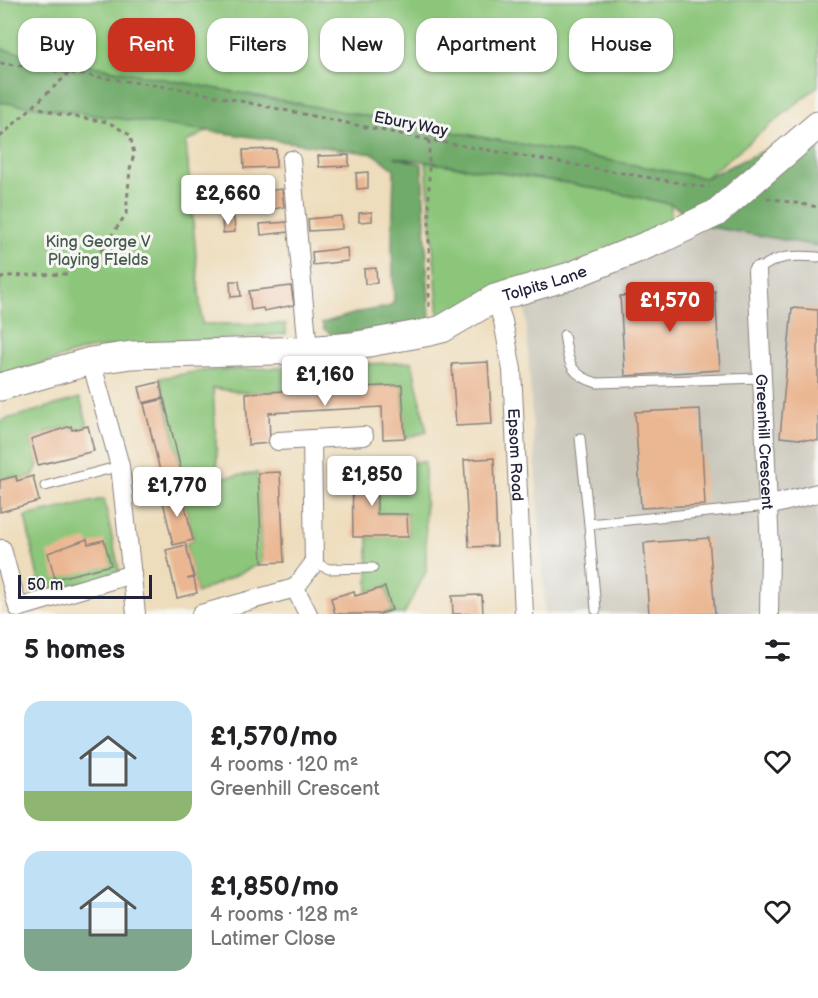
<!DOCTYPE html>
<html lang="en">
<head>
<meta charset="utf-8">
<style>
  :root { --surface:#fff; --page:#f2f2f2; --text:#202124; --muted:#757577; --accent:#c8321e }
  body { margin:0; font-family:"Balsamiq Sans",sans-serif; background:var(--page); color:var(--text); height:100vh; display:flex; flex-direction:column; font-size:22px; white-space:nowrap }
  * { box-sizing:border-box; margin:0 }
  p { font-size:20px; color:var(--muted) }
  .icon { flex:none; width:33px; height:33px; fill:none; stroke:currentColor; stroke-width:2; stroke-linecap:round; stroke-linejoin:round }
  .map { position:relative; height:614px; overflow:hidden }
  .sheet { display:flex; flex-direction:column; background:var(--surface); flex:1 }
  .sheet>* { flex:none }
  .banner { position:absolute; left:18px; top:18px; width:783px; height:54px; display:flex; gap:12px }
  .scale { position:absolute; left:18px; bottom:15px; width:134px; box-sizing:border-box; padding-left:6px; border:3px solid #22223b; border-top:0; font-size:16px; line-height:21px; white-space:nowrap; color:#22223b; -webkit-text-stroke:4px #f6f6f2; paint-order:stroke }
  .price { position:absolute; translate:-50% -51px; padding:0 14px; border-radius:6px; background:#fff; color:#222; font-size:20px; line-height:39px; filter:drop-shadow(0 2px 3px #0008) }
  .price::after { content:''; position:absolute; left:50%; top:36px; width:18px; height:14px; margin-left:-9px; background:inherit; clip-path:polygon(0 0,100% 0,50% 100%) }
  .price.active { background:var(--accent); color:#fff }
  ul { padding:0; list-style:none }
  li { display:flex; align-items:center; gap:18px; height:150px; padding:0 24px }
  li span { display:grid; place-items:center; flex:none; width:168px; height:120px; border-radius:18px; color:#555 }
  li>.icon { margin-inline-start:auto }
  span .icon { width:72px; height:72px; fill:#fffc; stroke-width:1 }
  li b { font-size:26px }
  h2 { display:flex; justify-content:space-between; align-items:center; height:72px; padding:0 24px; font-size:26px }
  .chip { padding:0 21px; border-radius:18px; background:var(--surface); box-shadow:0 2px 4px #0004; font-size:21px; line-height:54px }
  .chip.active { background:var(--accent); color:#fff }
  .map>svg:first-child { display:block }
  .industrial { fill:#c8c4b8 }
  .green { fill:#8cc67a; stroke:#57745a; stroke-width:1.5 }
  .forest { fill:#71ab6a; stroke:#4a6652; stroke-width:1.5 }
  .building { fill:#ebb793 }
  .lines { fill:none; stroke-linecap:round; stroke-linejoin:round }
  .service-casing { stroke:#88807c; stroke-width:11 }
  .minor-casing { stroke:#88807c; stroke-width:20 }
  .primary-casing { stroke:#88807c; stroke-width:29 }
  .path { stroke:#88807c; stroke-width:3; stroke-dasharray:4.5 4.5; stroke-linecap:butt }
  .service { stroke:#fff; stroke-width:9 }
  .minor { stroke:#fff; stroke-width:18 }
  .primary { stroke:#fff; stroke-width:27 }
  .primary-bridge-casing { stroke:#88807c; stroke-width:29; stroke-linecap:butt }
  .primary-bridge { stroke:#fff; stroke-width:27 }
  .labels { text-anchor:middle; stroke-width:6; stroke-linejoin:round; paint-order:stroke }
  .street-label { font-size:16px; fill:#22223b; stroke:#f6f6f2 }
  .park-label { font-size:16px; fill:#475b51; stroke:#f6f6f2 }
</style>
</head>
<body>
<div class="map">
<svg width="818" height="614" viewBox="0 0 818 614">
  <rect width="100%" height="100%" fill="#f6f6f2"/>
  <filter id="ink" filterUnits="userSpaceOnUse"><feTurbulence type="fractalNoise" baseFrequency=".0167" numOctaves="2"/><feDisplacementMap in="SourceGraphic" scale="12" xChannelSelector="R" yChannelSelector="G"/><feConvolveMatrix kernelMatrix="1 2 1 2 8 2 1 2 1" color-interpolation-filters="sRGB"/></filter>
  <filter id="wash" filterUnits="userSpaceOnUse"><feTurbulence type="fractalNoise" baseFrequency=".008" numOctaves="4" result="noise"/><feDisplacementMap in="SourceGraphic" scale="24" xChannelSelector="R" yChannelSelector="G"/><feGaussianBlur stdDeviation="1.35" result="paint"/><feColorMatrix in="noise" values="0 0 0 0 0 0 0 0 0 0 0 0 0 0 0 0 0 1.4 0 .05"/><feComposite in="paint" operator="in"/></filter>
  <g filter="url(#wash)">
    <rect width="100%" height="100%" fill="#eeddbc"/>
    <path class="industrial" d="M705 226 818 246V614H545L525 305Z"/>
    <g class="green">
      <path d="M0 0H818V86L705 178 0 49Z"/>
      <path d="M0 102 210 130 186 142 202 324H286V334L88 349 0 377Z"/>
      <path d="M426 162 568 183 671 204V219L641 239 439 318Z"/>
      <path d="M412 362 427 432 405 438 402 385 246 393 213 388 218 478 258 473 262 563 197 593 186 545 193 540 178 475 182 473 160 378 200 371Z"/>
      <path d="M80 398 88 426 72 430 70 426 46 432V435L31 439 38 465 33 476 17 481 15 476 0 480V421Z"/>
      <path d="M425 462 426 572 404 614H379L392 610 385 587 368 592V537L408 536 407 514H377V463Z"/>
      <path d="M104 499 120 575 41 592 25 516Z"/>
    </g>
    <path class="forest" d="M0 49 705 178 818 125V246L705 226 671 204 568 183 394 157 422 164 430 320 334 336 324 329 322 323 360 312 388 307 394 302 392 246 394 169 374 154 0 102Z"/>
    <g id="blocks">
      <g class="building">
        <path d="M276 149V167L244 168 243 150Z"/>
        <path d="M349 155V166L319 167 318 156Z"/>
        <path d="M368 172V188L357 189 356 173Z"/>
        <path d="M282 189 284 207 255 213 254 211 242 212 240 194Z"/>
        <path d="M372 212V221L359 222V213Z"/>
        <path d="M341 216 342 229 309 231 308 219Z"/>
        <path d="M234 218 235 232 223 233 222 219Z"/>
        <path d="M288 222 289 232 261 235 260 224Z"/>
        <path d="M347 248 348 261 313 265 312 252Z"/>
        <path d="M376 268 377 283 365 284 364 269Z"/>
        <path d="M230 281H239L241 296 231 297Z"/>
        <path d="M291 286 294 305 264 311 263 308 251 310 249 291Z"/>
        <path d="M715 291 720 370 625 376 620 296Z"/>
        <path d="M792 308 818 310V441L780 437Z"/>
        <path d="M488 362 492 424 456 426 452 364Z"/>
        <path d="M160 382 163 398 143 403 139 387Z"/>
        <path d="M402 385 405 438 383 439 382 407 269 413 270 443 248 445 246 393Z"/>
        <path d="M164 399 182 474 178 475 182 491 162 496 158 480 162 479 144 404Z"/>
        <path d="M700 409 705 505 641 508 635 412Z"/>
        <path d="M71 426 72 430 88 426 94 451 38 465 31 439Z"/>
        <path d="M494 458 497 546 469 547 464 460Z"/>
        <path d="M352 463H377V514H407L408 537H353Z"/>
        <path d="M280 472 284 562 262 563 258 473Z"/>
        <path d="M16 476 17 481 33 476 39 501 0 512V480Z"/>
        <path d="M182 492 193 540 173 545 162 497Z"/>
        <path d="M709 538 715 614H649L644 543Z"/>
        <path d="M87 539 88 544 104 540 111 565 55 579 48 553Z"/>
        <path d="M186 545 194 577 187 579 194 578 197 593 177 598 166 550Z"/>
        <path d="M385 587 392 610 379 614H335L331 598 354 591 355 596Z"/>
        <path d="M482 595 483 614H453L452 596Z"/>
      </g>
    </g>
  </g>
  <g filter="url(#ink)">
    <use href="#blocks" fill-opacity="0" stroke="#88807c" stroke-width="1.5"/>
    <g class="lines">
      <g class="service-casing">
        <g id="service">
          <path d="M757 271C776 255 794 255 818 257"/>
          <path d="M564 335C569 362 568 374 597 383L761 378"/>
          <path d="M580 438 589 524"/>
          <path d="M45 486 120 466"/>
          <path d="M314 563 329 569 373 568"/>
          <path d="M596 610 589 524 768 506"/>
        </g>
      </g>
      <g class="minor-casing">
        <g id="minor">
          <path d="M291 160 308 350"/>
          <path id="s1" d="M757 271 770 548 769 614"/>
          <path id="s2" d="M495 298 503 321 512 370 524 614"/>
          <path d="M91 361 120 466 136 614"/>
          <path d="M278 441 364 436"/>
          <path d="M768 506 818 493"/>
          <path d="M2 549 18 608 132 574"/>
          <path d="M295 588 308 614"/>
          <path d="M201 614 295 588 314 563 312 439"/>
        </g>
      </g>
      <g class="primary-casing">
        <g id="primary">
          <path d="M783 155 818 125"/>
          <path id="s3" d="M0 387 91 361 131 355 308 350 352 346 430 332 442 329 495 298 570 276 662 239 716 213"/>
        </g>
      </g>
      <g class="path">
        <path d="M0 63 182 89 429 140 710 188"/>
        <path d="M0 137 69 73"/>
        <path d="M429 140V309"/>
        <path d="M767 198 818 207"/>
        <path d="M0 279 6 276 67 274 102 250 126 214 130 169 134 154 130 135 108 122 58 114 35 106"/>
      </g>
      <use href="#service" class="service"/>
      <use href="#minor" class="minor"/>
      <use href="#primary" class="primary"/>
      <g class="primary-bridge-casing">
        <path id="primary-bridge" d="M716 213 783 155"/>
      </g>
      <use href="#primary-bridge" class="primary-bridge"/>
    </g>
  </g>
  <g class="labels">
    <g class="street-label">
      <text transform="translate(411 123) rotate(11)" y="6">Ebury Way</text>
      <text dy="6" stroke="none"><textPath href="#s3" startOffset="561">Tolpits Lane</textPath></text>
      <text dy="6" stroke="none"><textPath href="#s1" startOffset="171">Greenhill Crescent</textPath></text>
      <text dy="6" stroke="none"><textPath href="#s2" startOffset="159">Epsom Road</textPath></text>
    </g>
    <g class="park-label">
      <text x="98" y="247">King George V<tspan x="98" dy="18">Playing FIelds</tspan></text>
    </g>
  </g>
</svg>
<div class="scale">50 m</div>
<b class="price" style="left:228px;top:226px">£2,660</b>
<b class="price active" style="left:670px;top:333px">£1,570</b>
<b class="price" style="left:325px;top:407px">£1,160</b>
<b class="price" style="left:372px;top:507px">£1,850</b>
<b class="price" style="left:177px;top:518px">£1,770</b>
<div class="banner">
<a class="chip">Buy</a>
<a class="chip active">Rent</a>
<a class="chip">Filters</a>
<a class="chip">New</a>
<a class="chip">Apartment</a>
<a class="chip">House</a>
</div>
</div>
<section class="sheet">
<h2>5 homes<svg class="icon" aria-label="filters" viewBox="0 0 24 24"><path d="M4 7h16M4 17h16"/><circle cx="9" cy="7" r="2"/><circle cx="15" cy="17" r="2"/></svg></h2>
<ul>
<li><span style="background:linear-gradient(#bfe0f5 75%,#8fb573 0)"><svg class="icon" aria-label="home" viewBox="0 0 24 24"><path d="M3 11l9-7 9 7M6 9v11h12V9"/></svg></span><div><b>£1,570/mo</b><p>4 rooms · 120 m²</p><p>Greenhill Crescent</p></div><svg class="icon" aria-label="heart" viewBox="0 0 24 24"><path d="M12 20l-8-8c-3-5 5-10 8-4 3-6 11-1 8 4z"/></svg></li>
<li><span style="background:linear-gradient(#bfe0f5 65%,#7fa58c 0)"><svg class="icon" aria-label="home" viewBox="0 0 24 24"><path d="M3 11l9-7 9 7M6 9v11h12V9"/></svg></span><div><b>£1,850/mo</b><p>4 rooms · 128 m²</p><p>Latimer Close</p></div><svg class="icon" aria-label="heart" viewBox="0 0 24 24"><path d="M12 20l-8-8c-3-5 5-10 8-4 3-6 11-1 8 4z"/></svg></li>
</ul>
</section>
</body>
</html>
